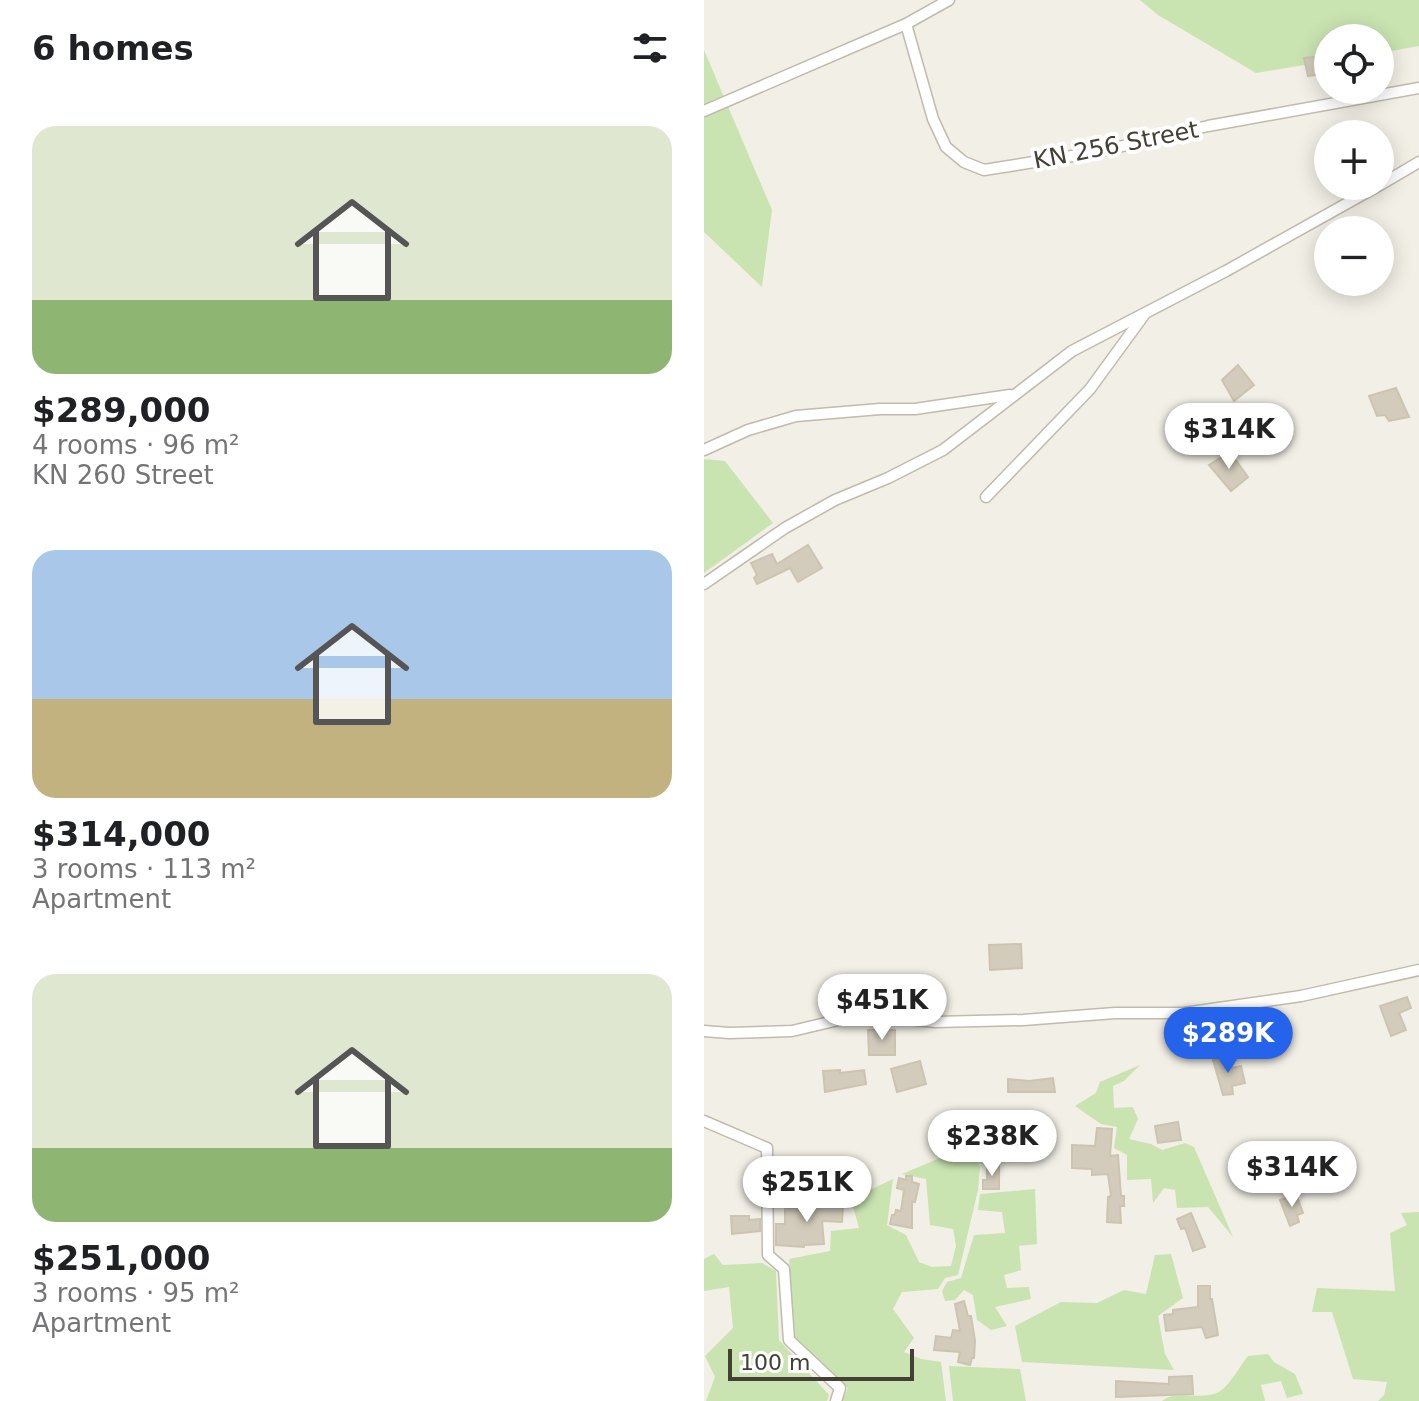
<!DOCTYPE html>
<html lang="en">
<head>
<meta charset="utf-8">
<style>
  :root { --surface:#fff; --page:#f6f6f6; --text:#202124; --muted:#757577; --accent:#2563eb }
  body { margin:0; font-family:"DejaVu Sans",sans-serif; background:var(--page); color:var(--text); height:100vh; display:flex; flex-direction:column; font-size:30px; white-space:nowrap }
  * { box-sizing:border-box; margin:0 }
  p { font-size:26px; color:var(--muted) }
  .icon { flex:none; width:44px; height:44px; fill:none; stroke:currentColor; stroke-width:2; stroke-linecap:round; stroke-linejoin:round }
  .map { position:relative; flex:1; overflow:hidden }
  .drawer { display:flex; flex-direction:column; background:var(--surface); width:704px }
  .drawer>* { flex:none }
  .controls { position:absolute; left:610px; top:24px; display:grid; gap:16px }
  .controls a { display:grid; place-items:center; width:80px; height:80px; border-radius:50%; background:var(--surface); box-shadow:0 4px 20px #0003; font-size:40px }
  .scale { position:absolute; left:24px; bottom:20px; width:186px; box-sizing:border-box; padding-left:8px; border:4px solid #444036; border-top:0; font-size:22px; line-height:28px; white-space:nowrap; color:#444036; -webkit-text-stroke:6px #fff; paint-order:stroke }
  .price { position:absolute; translate:-50% -68px; padding:0 18px; border-radius:28px; background:#fff; color:#222; font-size:26px; line-height:52px; filter:drop-shadow(0 2px 4px #0008) }
  .price::after { content:''; position:absolute; left:50%; top:48px; width:24px; height:18px; margin-left:-12px; background:inherit; clip-path:polygon(0 0,100% 0,50% 100%) }
  .price.active { background:var(--accent); color:#fff }
  ul { padding:0; list-style:none }
  li { display:grid; align-content:center; gap:16px; height:424px; padding:0 32px }
  li span { display:grid; place-items:center; height:248px; border-radius:24px; color:#555 }
  li>.icon { margin-inline-start:auto }
  span .icon { width:144px; height:144px; fill:#fffc; stroke-width:1 }
  li b { font-size:34px }
  h2 { display:flex; justify-content:space-between; align-items:center; height:96px; padding:0 32px; font-size:34px }
  main { display:flex; flex:1; min-height:0 }
  .map>svg:first-child { display:block }
  .green { fill:#c9e4b1 }
  .building { fill:#d3ccbc; stroke:#cdc4b0; stroke-width:2 }
  .lines { fill:none; stroke-linecap:round; stroke-linejoin:round }
  .street-casing { stroke:#c0bbac; stroke-width:13 }
  .street { stroke:#fff; stroke-width:10 }
  .labels { text-anchor:middle; stroke-width:8; stroke-linejoin:round; paint-order:stroke }
  .street-label { font-size:24px; fill:#444036; stroke:#fff }
</style>
</head>
<body>
<main>
<section class="drawer">
<h2>6 homes<svg class="icon" aria-label="filters" viewBox="0 0 24 24"><path d="M4 7h16M4 17h16"/><circle cx="9" cy="7" r="2"/><circle cx="15" cy="17" r="2"/></svg></h2>
<ul>
<li><span style="background:linear-gradient(#dfe7d0 70%,#8fb573 0)"><svg class="icon" aria-label="home" viewBox="0 0 24 24"><path d="M3 11l9-7 9 7M6 9v11h12V9"/></svg></span><div><b>$289,000</b><p>4 rooms · 96 m²</p><p>KN 260 Street</p></div></li>
<li><span style="background:linear-gradient(#a9c7e8 60%,#c2b280 0)"><svg class="icon" aria-label="home" viewBox="0 0 24 24"><path d="M3 11l9-7 9 7M6 9v11h12V9"/></svg></span><div><b>$314,000</b><p>3 rooms · 113 m²</p><p>Apartment</p></div></li>
<li><span style="background:linear-gradient(#dfe7d0 70%,#8fb573 0)"><svg class="icon" aria-label="home" viewBox="0 0 24 24"><path d="M3 11l9-7 9 7M6 9v11h12V9"/></svg></span><div><b>$251,000</b><p>3 rooms · 95 m²</p><p>Apartment</p></div></li>
</ul>
</section>
<div class="map">
<svg width="715" height="1401" viewBox="0 0 715 1401">
  <rect width="100%" height="100%" fill="#f2efe6"/>
  <g class="green">
    <path d="M436 0H715V46L676 53V38H624V61L552 73 454 15Z"/>
    <path d="M0 50 68 210 58 287 0 232Z"/>
    <path d="M0 459 21 461 69 523 0 573Z"/>
    <path d="M436 1065 420 1081 409 1086 410 1108 429 1107 434 1119 425 1139 447 1144 458 1150 481 1143 490 1147 529 1237 504 1207 473 1208 471 1190 460 1188 449 1203 447 1179 423 1180V1155L410 1148 413 1127 397 1124 371 1106 392 1093 396 1082Z"/>
    <path d="M327 1122 329 1146 295 1153 296 1128Z"/>
    <path d="M267 1145 276 1167 274 1190 254 1275 241 1278 234 1289 198 1292 189 1309 210 1338 200 1352 217 1359 237 1362 242 1401H138L144 1388 91 1338 85 1259 126 1251 127 1231 155 1228 147 1199 189 1179 183 1225 202 1235 215 1262 228 1267 247 1266 252 1246 249 1229 226 1225 222 1179 198 1174Z"/>
    <path d="M331 1189 333 1244 315 1246 317 1270 300 1275 303 1288 325 1287 327 1299 291 1307 303 1326 287 1330 273 1320 269 1295 260 1290 251 1300 241 1301 238 1291 243 1282 257 1278 270 1235 301 1233 298 1212 274 1210 276 1194Z"/>
    <path d="M715 1212V1401H674L680 1395 683 1382 649 1379 628 1312H608L613 1288 691 1291 686 1233 703 1225 697 1213Z"/>
    <path d="M10 1254 19 1265 58 1263 72 1271 75 1340 125 1395 123 1401H2L11 1377 1 1356 29 1328 25 1287 0 1291V1259Z"/>
    <path d="M467 1254 479 1298 454 1316 461 1354 470 1370 318 1362 311 1326 357 1302 393 1303 420 1290 442 1294 451 1255Z"/>
    <path d="M564 1354 570 1362 591 1374 599 1394 583 1398 577 1381 557 1385 561 1401H458C473 1389 497 1401 515 1392 526 1385 536 1366 544 1356Z"/>
    <path d="M245 1366 316 1369 322 1401H249Z"/>
  </g>
  <g class="building">
    <path d="M624 56V73L604 76 600 58Z"/>
    <path d="M534 365 550 385 530 401 518 380Z"/>
    <path d="M692 388 705 417 685 421 681 415 673 416 665 396Z"/>
    <path d="M526 452 544 477 527 491 505 465Z"/>
    <path d="M104 545 118 568 94 582 86 568 53 584 50 578 53 575 47 563 68 554 73 564Z"/>
    <path d="M317 944 318 968 286 970 285 945Z"/>
    <path d="M703 997 707 1008 695 1013 702 1030 687 1036 676 1006Z"/>
    <path d="M164 1030H191V1055H165Z"/>
    <path d="M526 1056 528 1068 537 1066 541 1083 528 1086 529 1094 519 1095 509 1060Z"/>
    <path d="M216 1061 222 1084 193 1092 187 1069Z"/>
    <path d="M136 1070V1073L160 1070 162 1084 121 1092 119 1071Z"/>
    <path d="M349 1078 351 1092H304V1079L325 1081Z"/>
    <path d="M474 1122 477 1140 454 1143 451 1126Z"/>
    <path d="M393 1128 408 1129 406 1156 414 1155 417 1196H420V1206H416L417 1223 403 1222 404 1197 407 1196 404 1174 388 1175V1169L368 1168V1145L391 1146Z"/>
    <path d="M137 1161 143 1183 114 1191 108 1168Z"/>
    <path d="M283 1165H295V1189H279V1180H283Z"/>
    <path d="M202 1176H208V1182L215 1184 211 1202H208V1228L186 1224 188 1215H191L192 1210 197 1211 200 1190 193 1188 195 1178 202 1180Z"/>
    <path d="M592 1194 599 1213 593 1215 595 1222 586 1226 576 1200Z"/>
    <path d="M117 1202H134V1205H139L138 1222 118 1221 120 1244 100 1245V1247L72 1245V1224H81V1208H98L117 1204Z"/>
    <path d="M487 1213 501 1247 489 1251 481 1228 477 1229 473 1219Z"/>
    <path d="M27 1216H45V1220L56 1219V1231L28 1234Z"/>
    <path d="M494 1286H506V1299H508L514 1335 502 1338 498 1327 462 1331 460 1315 469 1314V1310L494 1307Z"/>
    <path d="M260 1301 264 1316H267L271 1341 270 1358H268L266 1365 254 1362 256 1352 230 1350 232 1336 247 1338 249 1330 256 1331 251 1304Z"/>
    <path d="M488 1376 489 1394 412 1397V1381L465 1384V1377Z"/>
  </g>
  <g class="lines">
    <g class="street-casing">
      <g id="street">
        <path d="M202 24 229 119 242 147 260 162 280 170 393 152 504 126 715 88"/>
        <path d="M0 111 202 24 245 0"/>
        <path d="M676 185 715 162"/>
        <path d="M0 450 44 430 92 416 176 409H211L306 395"/>
        <path d="M282 497 386 389 440 315"/>
        <path d="M0 584 81 528 131 500 184 478 239 450 368 351 522 271 674 186"/>
        <path d="M0 1031 25 1033 88 1031 143 1018 178 1016 231 1022 319 1020 411 1013H480L597 996 715 970"/>
        <path d="M0 1121 63 1148 64 1255 80 1269 85 1340 136 1388 132 1401"/>
      </g>
    </g>
    <use href="#street" class="street"/>
  </g>
  <g class="labels">
    <g class="street-label">
      <text transform="translate(412 145) rotate(-11)" y="8">KN 256 Street</text>
    </g>
  </g>
</svg>
<div class="controls">
<a><svg class="icon" aria-label="locate" viewBox="0 0 24 24"><circle cx="12" cy="12" r="6"/><path d="M12 2v4M12 18v4M2 12h4M18 12h4"/></svg></a>
<a>+</a>
<a>−</a>
</div>
<div class="scale">100 m</div>
<b class="price" style="left:525px;top:471px">$314K</b>
<b class="price" style="left:178px;top:1042px">$451K</b>
<b class="price active" style="left:524px;top:1075px">$289K</b>
<b class="price" style="left:288px;top:1178px">$238K</b>
<b class="price" style="left:588px;top:1209px">$314K</b>
<b class="price" style="left:103px;top:1224px">$251K</b>
</div>
</main>
</body>
</html>
